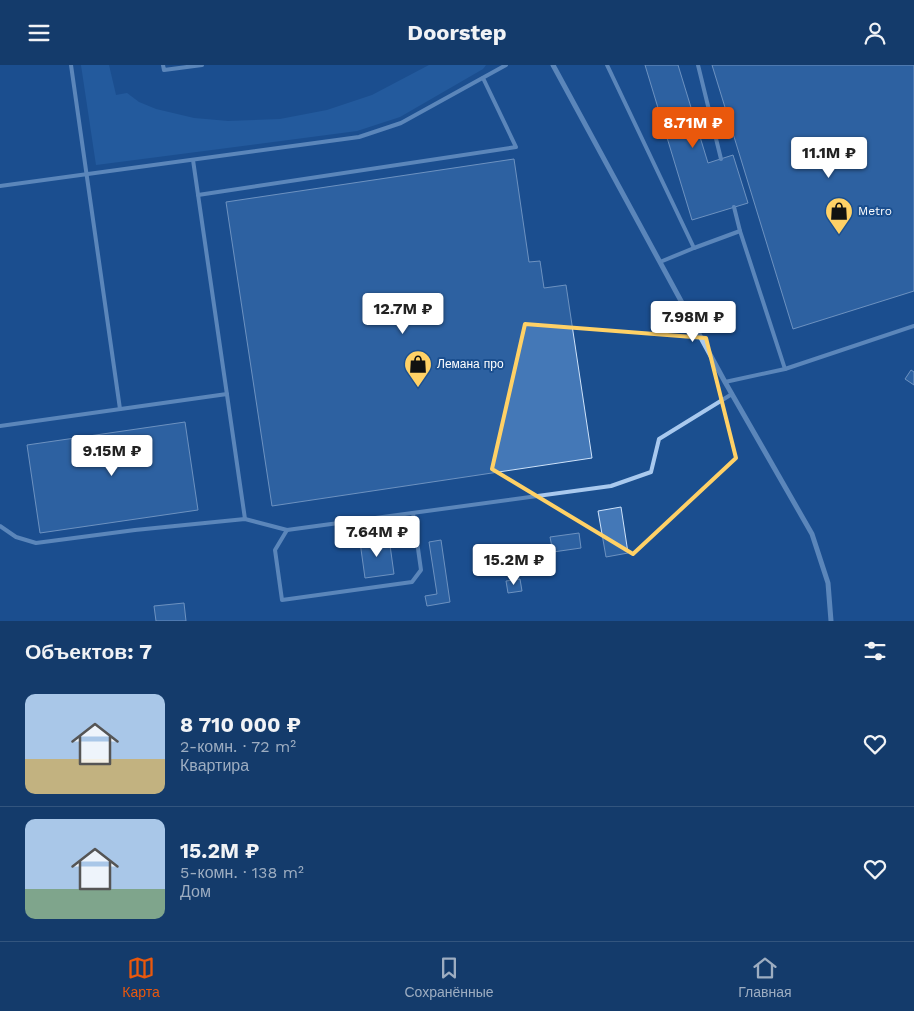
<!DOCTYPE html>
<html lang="ru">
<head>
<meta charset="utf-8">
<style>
  :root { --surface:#143b6b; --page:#214673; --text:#f1f3f6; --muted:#9dadc1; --line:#33557e; --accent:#ea580c }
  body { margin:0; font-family:"Work Sans",sans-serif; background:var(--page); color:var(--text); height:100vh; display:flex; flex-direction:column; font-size:19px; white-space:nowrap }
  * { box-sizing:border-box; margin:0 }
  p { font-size:16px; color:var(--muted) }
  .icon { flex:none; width:28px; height:28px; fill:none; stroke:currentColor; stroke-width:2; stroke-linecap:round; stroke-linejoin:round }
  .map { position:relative; height:556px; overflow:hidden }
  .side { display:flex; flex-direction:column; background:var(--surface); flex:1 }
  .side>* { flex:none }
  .price { position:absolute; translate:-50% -42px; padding:0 11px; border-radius:5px; background:#fff; color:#222; font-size:16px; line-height:32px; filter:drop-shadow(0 1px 2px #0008) }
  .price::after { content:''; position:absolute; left:50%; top:30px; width:15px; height:11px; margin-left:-8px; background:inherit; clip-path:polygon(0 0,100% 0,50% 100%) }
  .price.active { background:var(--accent); color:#fff }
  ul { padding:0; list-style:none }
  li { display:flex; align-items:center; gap:15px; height:125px; padding:0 25px }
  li+li { border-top:1px solid var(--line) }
  li span { display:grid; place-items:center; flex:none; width:140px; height:100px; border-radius:10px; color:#555 }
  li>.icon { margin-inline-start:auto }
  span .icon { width:60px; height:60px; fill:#fffc; stroke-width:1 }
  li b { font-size:21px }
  h2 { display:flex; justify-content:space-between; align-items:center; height:60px; padding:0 25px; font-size:21px }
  header { display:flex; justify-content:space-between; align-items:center; height:65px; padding:0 25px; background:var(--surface); font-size:22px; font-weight:700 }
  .tab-bar { display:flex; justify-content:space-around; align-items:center; height:70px; border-top:1px solid var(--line); background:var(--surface); font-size:14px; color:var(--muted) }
  .tab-bar a { display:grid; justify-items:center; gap:2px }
  .tab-bar .active { color:var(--accent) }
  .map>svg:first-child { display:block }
  .green { fill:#2e69ad }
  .building { fill:#4478b7; stroke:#cfe3fa }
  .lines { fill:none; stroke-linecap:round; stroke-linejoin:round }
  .lane { stroke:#a9c9ee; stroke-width:4 }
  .street { stroke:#a9c9ee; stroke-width:5 }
  .marked { fill:none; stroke:#ffd166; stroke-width:4; stroke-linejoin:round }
  .labels { text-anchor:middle; stroke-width:4; stroke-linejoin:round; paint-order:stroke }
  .poi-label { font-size:12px; fill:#fff; stroke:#1b4f8f; text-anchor:start }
</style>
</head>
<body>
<header><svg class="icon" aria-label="menu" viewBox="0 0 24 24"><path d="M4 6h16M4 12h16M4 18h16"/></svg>Doorstep<svg class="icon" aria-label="person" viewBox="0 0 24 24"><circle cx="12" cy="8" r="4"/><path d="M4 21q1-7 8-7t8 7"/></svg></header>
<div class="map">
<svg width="914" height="556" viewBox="0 0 914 556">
  <rect width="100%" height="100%" fill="#1b4f8f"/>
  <path class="green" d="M81 0H109L116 30 127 28 139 37 156 44 194 53 228 56 280 54 327 45 372 30 429 0H486L483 4 400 52 357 66 96 100Z"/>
  <g class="building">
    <path d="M645 0H678L708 98 733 90 748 138 692 155Z"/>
    <path d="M712 0H914V226L793 264Z"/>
    <path d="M514 94 529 197 540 196 544 223 566 220 592 393 272 441 226 137Z"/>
    <path d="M911 305 914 307V320L905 314Z"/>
    <path d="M185 357 198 445 40 468 27 380Z"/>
    <path d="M621 442 628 488 606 492 598 446Z"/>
    <path d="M579 468 581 483 553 487 550 472Z"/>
    <path d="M389 473 394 509 365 513 360 477Z"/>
    <path d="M441 475 450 537 427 541 425 531 437 529 429 477Z"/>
    <path d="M520 514 522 526 508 528 506 516Z"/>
    <path d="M184 538 186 556H156L154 541Z"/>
  </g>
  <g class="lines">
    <g class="lane">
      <path d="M71 0 120 344"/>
      <path d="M163 0 164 5 202 0"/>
      <path d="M607 0 694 183 740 166 734 142"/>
      <path d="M698 0 721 94"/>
      <path d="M193 95 245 454"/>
      <path d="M0 121 359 72 401 58 506 0"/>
      <path d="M198 130 516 82 483 13"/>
      <path d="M740 166 785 304"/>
      <path d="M660 197 694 183"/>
      <path d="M725 317 785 304 914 261"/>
      <path d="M0 361 227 329"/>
      <path d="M0 461 16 472 36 478 135 465 245 454 287 465 611 421 651 407 659 374 732 329"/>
      <path d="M287 465 275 485 282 535 412 517 421 505 413 448"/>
    </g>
    <path class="street" d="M553 0 725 317 812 469 828 518 831 556"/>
  </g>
  <path d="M0 0H914V556H0ZM525 259 706 273 736 393 633 489 492 404Z" fill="#1b4f8f" fill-opacity=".55" fill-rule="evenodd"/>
  <path class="marked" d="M525 259 706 273 736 393 633 489 492 404Z"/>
  <defs>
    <g id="shop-pin" transform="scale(1.4375)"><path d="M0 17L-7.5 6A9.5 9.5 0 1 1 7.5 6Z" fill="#ffd166" stroke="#1b4f8f"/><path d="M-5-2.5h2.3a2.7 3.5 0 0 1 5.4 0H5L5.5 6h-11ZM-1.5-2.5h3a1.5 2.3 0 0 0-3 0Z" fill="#111"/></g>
  </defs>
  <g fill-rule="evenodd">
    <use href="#shop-pin" x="839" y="146"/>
    <use href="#shop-pin" x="418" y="299"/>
  </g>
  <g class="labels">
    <g class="poi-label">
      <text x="858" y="150">Metro</text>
      <text x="437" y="303">Лемана про</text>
    </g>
  </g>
</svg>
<b class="price active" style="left:693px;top:84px">8.71M ₽</b>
<b class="price" style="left:829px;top:114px">11.1M ₽</b>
<b class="price" style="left:403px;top:270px">12.7M ₽</b>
<b class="price" style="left:693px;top:278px">7.98M ₽</b>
<b class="price" style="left:112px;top:412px">9.15M ₽</b>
<b class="price" style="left:377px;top:493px">7.64M ₽</b>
<b class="price" style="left:514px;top:521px">15.2M ₽</b>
</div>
<section class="side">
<h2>Объектов: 7<svg class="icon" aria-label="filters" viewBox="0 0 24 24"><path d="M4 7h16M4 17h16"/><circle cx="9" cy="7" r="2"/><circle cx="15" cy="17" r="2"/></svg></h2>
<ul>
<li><span style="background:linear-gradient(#a9c7e8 65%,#c2b280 0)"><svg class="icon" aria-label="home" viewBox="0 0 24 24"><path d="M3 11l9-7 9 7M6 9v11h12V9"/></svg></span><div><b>8 710 000 ₽</b><p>2-комн. · 72 m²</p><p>Квартира</p></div><svg class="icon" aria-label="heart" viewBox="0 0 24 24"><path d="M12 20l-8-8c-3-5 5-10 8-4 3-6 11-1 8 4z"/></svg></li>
<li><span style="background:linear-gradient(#a9c7e8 70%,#7fa58c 0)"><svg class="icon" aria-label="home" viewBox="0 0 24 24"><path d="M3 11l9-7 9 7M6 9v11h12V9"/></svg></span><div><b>15.2M ₽</b><p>5-комн. · 138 m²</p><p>Дом</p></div><svg class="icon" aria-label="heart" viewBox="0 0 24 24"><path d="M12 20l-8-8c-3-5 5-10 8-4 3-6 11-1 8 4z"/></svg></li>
</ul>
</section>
<nav class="tab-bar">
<a class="active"><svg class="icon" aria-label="map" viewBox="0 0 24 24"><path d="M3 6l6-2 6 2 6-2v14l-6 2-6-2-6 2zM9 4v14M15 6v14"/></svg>Карта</a>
<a><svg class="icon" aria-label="saved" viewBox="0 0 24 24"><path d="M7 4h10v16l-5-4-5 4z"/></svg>Сохранённые</a>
<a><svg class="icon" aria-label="home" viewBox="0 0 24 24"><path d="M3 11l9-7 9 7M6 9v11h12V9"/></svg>Главная</a>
</nav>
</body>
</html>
